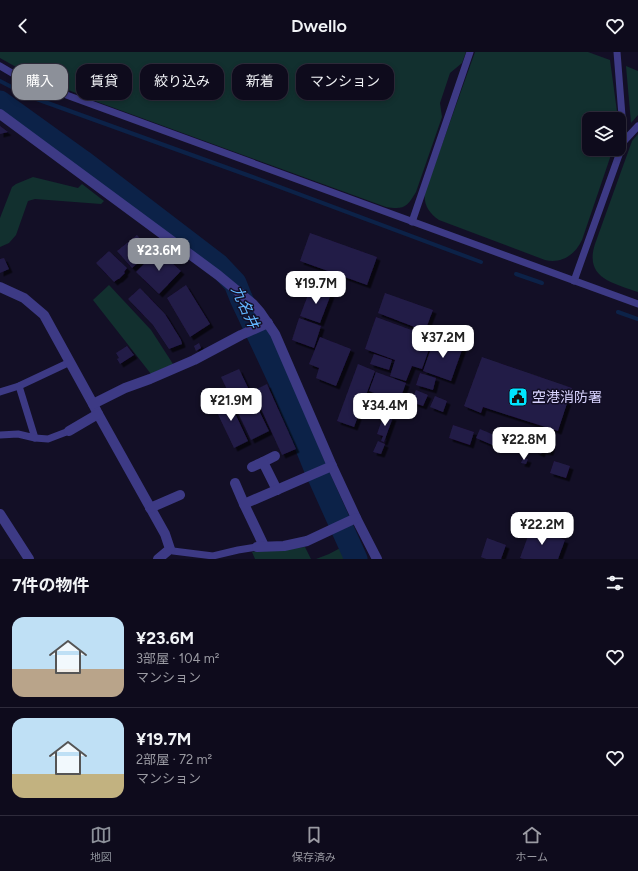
<!DOCTYPE html>
<html lang="ja">
<head>
<meta charset="utf-8">
<style>
  :root { --surface:#0e0b1c; --page:#1c1929; --text:#f1f3f6; --muted:#9b9ba3; --line:#2e2b3b; --accent:#8c9099 }
  body { margin:0; font-family:Figtree,"Noto Sans JP",sans-serif; background:var(--page); color:var(--text); height:100vh; display:flex; flex-direction:column; font-size:15px; white-space:nowrap }
  * { box-sizing:border-box; margin:0 }
  p { font-size:13px; color:var(--muted) }
  .icon { flex:none; width:22px; height:22px; fill:none; stroke:currentColor; stroke-width:2; stroke-linecap:round; stroke-linejoin:round }
  .map { position:relative; height:507px; overflow:hidden }
  .panel { display:flex; flex-direction:column; background:var(--surface); flex:1 }
  .panel>* { flex:none }
  .banner { position:absolute; left:12px; top:12px; width:400px; height:36px; display:flex; gap:8px }
  .fabs { position:absolute; left:582px; top:60px; display:grid; gap:8px }
  .fabs a { display:grid; place-items:center; width:44px; height:44px; border-radius:8px; background:var(--surface); box-shadow:0 2px 6px #0003,0 0 0 1px var(--line); font-size:20px }
  .price { position:absolute; translate:-50% -34px; padding:0 9px; border-radius:8px; background:#fff; color:#222; font-size:13px; line-height:26px; filter:drop-shadow(0 1px 2px #0008) }
  .price::after { content:''; position:absolute; left:50%; top:24px; width:12px; height:9px; margin-left:-6px; background:inherit; clip-path:polygon(0 0,100% 0,50% 100%) }
  .price.active { background:var(--accent); color:#fff }
  ul { padding:0; list-style:none }
  li { display:flex; align-items:center; gap:12px; height:100px; padding:0 12px }
  li+li { border-top:1px solid var(--line) }
  li span { display:grid; place-items:center; flex:none; width:112px; height:80px; border-radius:12px; color:#555 }
  li>.icon { margin-inline-start:auto }
  span .icon { width:48px; height:48px; fill:#fffc; stroke-width:1 }
  li b { font-size:17px }
  h2 { display:flex; justify-content:space-between; align-items:center; height:48px; padding:0 12px; font-size:17px }
  .pill { padding:0 14px; border-radius:12px; background:var(--surface); box-shadow:0 2px 6px #0003,0 0 0 1px var(--line); font-size:14px; line-height:36px }
  .pill.active { background:var(--accent); color:#fff }
  header { display:flex; justify-content:space-between; align-items:center; height:52px; padding:0 12px; background:var(--surface); font-size:18px; font-weight:600 }
  .menu { display:flex; justify-content:space-around; align-items:center; height:56px; border-top:1px solid var(--line); background:var(--surface); font-size:11px; color:var(--muted) }
  .menu a { display:grid; justify-items:center; gap:2px }
  .menu .active { color:var(--accent) }
  .map>svg:first-child { display:block }
  .green { fill:#12302f }
  .lines { fill:none; stroke-linecap:round; stroke-linejoin:round }
  .stream { stroke:#0c2248; stroke-width:4 }
  .river { stroke:#0c2248; stroke-width:23 }
  .building { fill:#241b47; filter:url(#shadow) }
  .service { stroke:#3d3a85; stroke-width:7 }
  .minor { stroke:#3d3a85; stroke-width:10 }
  .labels { text-anchor:middle; stroke-width:3; stroke-linejoin:round; paint-order:stroke }
  .poi-label { font-size:14px; fill:#d9d4ff; stroke:#130f26; text-anchor:start }
  .water-label { font-size:15px; font-style:italic; fill:#62b6ff; stroke:#130f26 }
</style>
</head>
<body>
<header><svg class="icon" aria-label="back" viewBox="0 0 24 24"><path d="M15 5l-7 7 7 7"/></svg>Dwello<svg class="icon" aria-label="heart" viewBox="0 0 24 24"><path d="M12 20l-8-8c-3-5 5-10 8-4 3-6 11-1 8 4z"/></svg></header>
<div class="map">
<svg width="638" height="507" viewBox="0 0 638 507">
  <defs>
    <filter id="shadow"><feDropShadow dx="3.5" dy="3.5" stdDeviation="0" flood-color="#0009"/></filter>
  </defs>
  <rect width="100%" height="100%" fill="#130f26"/>
  <g class="green">
    <path d="M0 0H466L462 11 450 21 440 51 442 65 416 140C407 155 404 158 386 155L95 49 25 20 0 6Z"/>
    <path d="M475 0H588L610 8 618 67H589V97H613L582 188C575 203 561 212 545 208L439 168C429 161 423 152 425 140Z"/>
    <path d="M626 14 638 19V63L631 71Z"/>
    <path d="M638 82V240C613 231 584 226 595 192L632 89Z"/>
    <path d="M33 125 78 136 82 132 104 149 101 152 35 147 28 149 16 183 9 191 0 195V166L12 135 16 132Z"/>
    <path d="M109 233 151 278 173 312 151 322 93 248Z"/>
    <path d="M346 493 352 507H316L329 502Z"/>
    <path d="M305 495 311 507H255L252 500C270 497 287 497 305 495Z"/>
  </g>
  <g class="lines">
    <g class="stream">
      <path d="M0 29 31 45 250 124 481 210"/>
      <path d="M516 222 542 231"/>
      <path d="M618 260 638 267"/>
    </g>
    <path class="river" d="M0 50 82 109 218 213 235 231 241 246 279 327 315 416 356 507"/>
  </g>
  <g class="building">
    <path d="M0 74 8 80 0 82Z"/>
    <path d="M310 181 377 205 367 233 300 209Z"/>
    <path d="M137 183 151 200 132 216 117 199Z"/>
    <path d="M158 198 181 219 159 242 136 220Z"/>
    <path d="M109 199 127 216 124 220 125 221 119 227H118L114 230 96 211Z"/>
    <path d="M4 206 9 217 0 221V207Z"/>
    <path d="M186 233 210 272 190 285 167 246Z"/>
    <path d="M311 235 331 242 320 271 300 264Z"/>
    <path d="M140 236 165 262 181 288 182 292 169 297 153 273 128 247Z"/>
    <path d="M385 241 433 258 425 279 378 261Z"/>
    <path d="M376 265 433 286 422 317 412 314 406 329 390 324 395 308 365 297Z"/>
    <path d="M299 266 321 274 314 296 292 288Z"/>
    <path d="M320 285 351 297 336 334 316 326 319 316 309 312Z"/>
    <path d="M435 285 463 295 451 329 423 319Z"/>
    <path d="M199 291 201 296 196 299 194 294Z"/>
    <path d="M127 294 134 303 120 312 117 307 119 306 116 301Z"/>
    <path d="M374 302 392 308 389 318 370 312Z"/>
    <path d="M482 305 572 336 558 379 483 355 481 361 464 354Z"/>
    <path d="M358 312 375 319 354 375 337 369Z"/>
    <path d="M239 317 269 379 251 388 221 325Z"/>
    <path d="M376 320 406 331 399 350 369 339Z"/>
    <path d="M420 321 436 326 433 338 416 333Z"/>
    <path d="M267 332 296 397 282 403 253 339Z"/>
    <path d="M416 338 428 343 423 354 411 350Z"/>
    <path d="M227 344 248 389 234 396 214 354 218 352 217 349Z"/>
    <path d="M435 344 447 349 443 360 430 355Z"/>
    <path d="M389 364 393 365 384 390 381 389 383 384 377 382 383 365 388 367Z"/>
    <path d="M453 373 474 380 470 393 449 386Z"/>
    <path d="M480 377 494 383 495 380 507 385 502 397 476 386Z"/>
    <path d="M378 389 385 392 381 402 373 400Z"/>
    <path d="M545 392 551 394 550 400 543 399Z"/>
    <path d="M537 393 544 395 541 402 535 399Z"/>
    <path d="M523 406 528 407 526 412 521 411Z"/>
    <path d="M554 409 570 414 566 426 550 421Z"/>
    <path d="M525 462 530 464 527 471 522 469Z"/>
    <path d="M531 476 565 488 558 507H524L520 506Z"/>
    <path d="M487 486 506 493 501 507H486L481 505Z"/>
  </g>
  <g class="lines">
    <g class="service">
      <path d="M0 14 17 24 39 33 638 252"/>
      <path d="M624 89 638 74"/>
      <path d="M412 170 470 0"/>
      <path d="M574 229 624 89 617 0"/>
      <path d="M19 334 35 386"/>
      <path d="M0 340 19 334 70 310"/>
      <path d="M0 383 18 382 35 386 48 387 69 379"/>
      <path d="M170 497 173 499 213 504 238 498 257 495"/>
    </g>
    <g class="minor">
      <path d="M0 62 218 223 253 252 260 260 275 282 332 414 357 468 377 507"/>
      <path d="M0 235 24 246 44 263 93 352 98 362 165 482 170 497 158 507"/>
      <path d="M93 352 125 336 150 327 194 308 241 283 268 271"/>
      <path d="M69 379 98 362"/>
      <path d="M263 410 275 404"/>
      <path d="M252 415 263 410 277 438"/>
      <path d="M235 431 244 452"/>
      <path d="M150 456 180 443"/>
      <path d="M0 462 29 507"/>
      <path d="M264 494 244 452 332 414"/>
      <path d="M257 495 284 494 307 489 356 466"/>
    </g>
  </g>
  <defs>
    <g id="civic-square" transform="scale(1)"><rect x="-9" y="-9" width="18" height="18" rx="4" fill="#00e5ff" stroke="#130f26"/><path d="M-.6-6.5H3V-4.5H.6V-3L4-1V1h2V6H-6V1h2V-1L-.6-3ZM-1.2 2.5V6h2.4V2.5Z" fill="#111"/></g>
  </defs>
  <g fill-rule="evenodd">
    <use href="#civic-square" x="518" y="345"/>
  </g>
  <g class="labels">
    <g class="poi-label">
      <text x="532" y="350">空港消防署</text>
    </g>
    <g class="water-label">
      <text transform="translate(245 255) rotate(65)" y="5">九名井</text>
    </g>
  </g>
</svg>
<div class="fabs">
<a><svg class="icon" aria-label="layers" viewBox="0 0 24 24"><path d="M12 4l9 5-9 5-9-5zM3 14l9 5 9-5"/></svg></a>
</div>
<b class="price active" style="left:159px;top:220px">¥23.6M</b>
<b class="price" style="left:316px;top:253px">¥19.7M</b>
<b class="price" style="left:443px;top:307px">¥37.2M</b>
<b class="price" style="left:231px;top:370px">¥21.9M</b>
<b class="price" style="left:385px;top:375px">¥34.4M</b>
<b class="price" style="left:524px;top:409px">¥22.8M</b>
<b class="price" style="left:542px;top:494px">¥22.2M</b>
<div class="banner">
<a class="pill active">購入</a>
<a class="pill">賃貸</a>
<a class="pill">絞り込み</a>
<a class="pill">新着</a>
<a class="pill">マンション</a>
</div>
</div>
<section class="panel">
<h2>7件の物件<svg class="icon" aria-label="filters" viewBox="0 0 24 24"><path d="M4 7h16M4 17h16"/><circle cx="9" cy="7" r="2"/><circle cx="15" cy="17" r="2"/></svg></h2>
<ul>
<li><span style="background:linear-gradient(#bfe0f5 65%,#b9a48a 0)"><svg class="icon" aria-label="home" viewBox="0 0 24 24"><path d="M3 11l9-7 9 7M6 9v11h12V9"/></svg></span><div><b>¥23.6M</b><p>3部屋 · 104 m²</p><p>マンション</p></div><svg class="icon" aria-label="heart" viewBox="0 0 24 24"><path d="M12 20l-8-8c-3-5 5-10 8-4 3-6 11-1 8 4z"/></svg></li>
<li><span style="background:linear-gradient(#bfe0f5 70%,#c2b280 0)"><svg class="icon" aria-label="home" viewBox="0 0 24 24"><path d="M3 11l9-7 9 7M6 9v11h12V9"/></svg></span><div><b>¥19.7M</b><p>2部屋 · 72 m²</p><p>マンション</p></div><svg class="icon" aria-label="heart" viewBox="0 0 24 24"><path d="M12 20l-8-8c-3-5 5-10 8-4 3-6 11-1 8 4z"/></svg></li>
</ul>
</section>
<nav class="menu">
<a class="active"><svg class="icon" aria-label="map" viewBox="0 0 24 24"><path d="M3 6l6-2 6 2 6-2v14l-6 2-6-2-6 2zM9 4v14M15 6v14"/></svg>地図</a>
<a><svg class="icon" aria-label="saved" viewBox="0 0 24 24"><path d="M7 4h10v16l-5-4-5 4z"/></svg>保存済み</a>
<a><svg class="icon" aria-label="home" viewBox="0 0 24 24"><path d="M3 11l9-7 9 7M6 9v11h12V9"/></svg>ホーム</a>
</nav>
</body>
</html>
